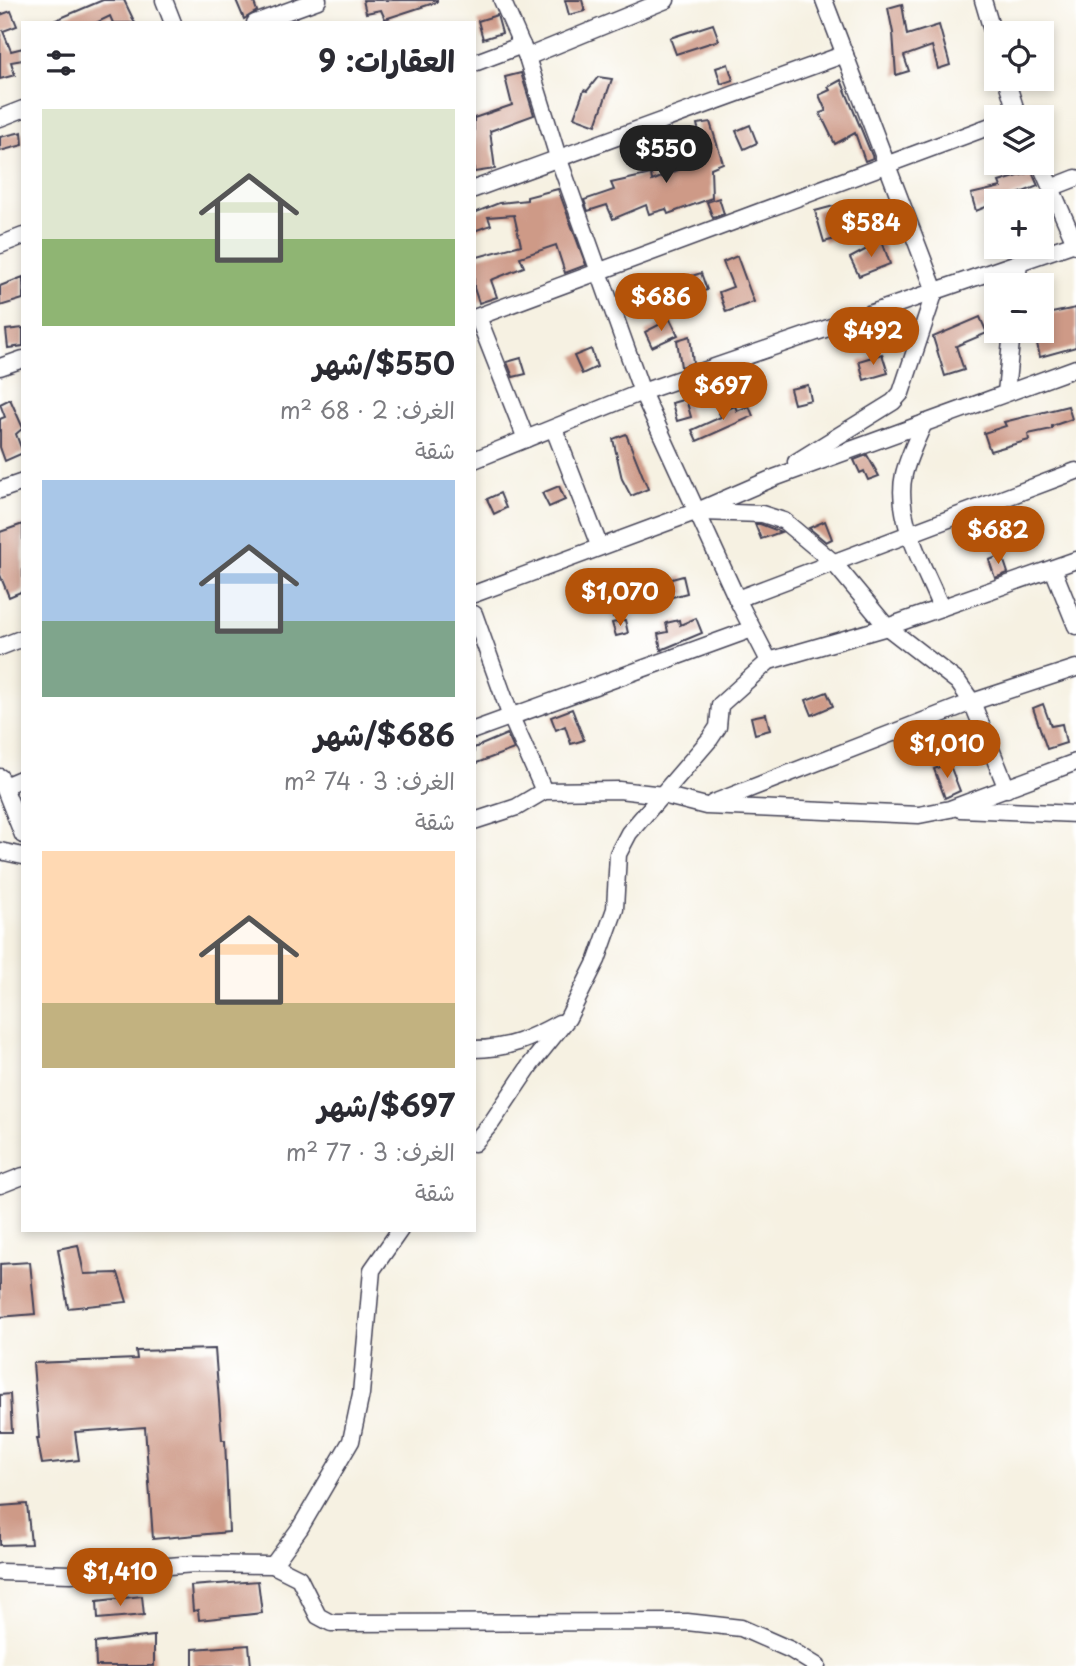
<!DOCTYPE html>
<html lang="ar">
<head>
<meta charset="utf-8">
<style>
  :root { --surface:#fff; --page:#f7f7f7; --text:#2b2b33; --muted:#7c7c81; --accent:#b45309 }
  body { margin:0; font-family:"Playpen Sans","Playpen Sans Arabic",sans-serif; background:var(--page); color:var(--text); direction:rtl; height:100vh; display:flex; flex-direction:column; font-size:26px; white-space:nowrap }
  * { box-sizing:border-box; margin:0 }
  p { font-size:23px; color:var(--muted) }
  .icon { flex:none; width:38px; height:38px; fill:none; stroke:currentColor; stroke-width:2; stroke-linecap:round; stroke-linejoin:round }
  .map { position:relative; flex:1; overflow:hidden; direction:ltr }
  .sheet { position:absolute; left:21px; top:21px; width:455px; height:1211px; display:flex; flex-direction:column; background:var(--surface); border-radius:0px; box-shadow:0 4px 10px #0003; direction:rtl }
  .sheet>* { flex:none }
  .fabs { position:absolute; left:984px; top:21px; display:grid; gap:14px }
  .fabs a { display:grid; place-items:center; width:70px; height:70px; border-radius:0px; background:var(--surface); box-shadow:0 4px 10px #0003; font-size:35px }
  .price { position:absolute; translate:-50% -60px; padding:0 16px; border-radius:24px; background:var(--accent); color:#fff; font-size:23px; line-height:46px; filter:drop-shadow(0 2px 4px #0008) }
  .price::after { content:''; position:absolute; left:50%; top:42px; width:21px; height:16px; margin-left:-10px; background:inherit; clip-path:polygon(0 0,100% 0,50% 100%) }
  .price.on { background:#222; color:#fff }
  ul { padding:0; list-style:none }
  li { display:grid; align-content:center; gap:14px; height:371px; padding:0 21px }
  li span { display:grid; place-items:center; height:217px; border-radius:0px; color:#555 }
  li>.icon { margin-inline-start:auto }
  span .icon { width:126px; height:126px; fill:#fffc; stroke-width:1 }
  li b { font-size:30px }
  h2 { display:flex; justify-content:space-between; align-items:center; height:84px; padding:0 21px; font-size:30px }
  .map>svg:first-child { display:block }
  .building { fill:#ce9a87 }
  .lines { fill:none; stroke-linecap:round; stroke-linejoin:round }
  .minor-casing { stroke:#424154; stroke-width:19 }
  .minor { stroke:#fff; stroke-width:16 }
</style>
</head>
<body>
<div class="map">
<svg width="1076" height="1666" viewBox="0 0 1076 1666">
  <rect width="100%" height="100%" fill="#fff"/>
  <filter id="ink" filterUnits="userSpaceOnUse"><feTurbulence type="fractalNoise" baseFrequency=".0143" numOctaves="2"/><feDisplacementMap in="SourceGraphic" scale="14" xChannelSelector="R" yChannelSelector="G"/><feConvolveMatrix kernelMatrix="1 2 1 2 8 2 1 2 1" color-interpolation-filters="sRGB"/></filter>
  <filter id="wash" filterUnits="userSpaceOnUse"><feTurbulence type="fractalNoise" baseFrequency=".00686" numOctaves="4" result="noise"/><feDisplacementMap in="SourceGraphic" scale="28" xChannelSelector="R" yChannelSelector="G"/><feGaussianBlur stdDeviation="1.57" result="paint"/><feColorMatrix in="noise" values="0 0 0 0 0 0 0 0 0 0 0 0 0 0 0 0 0 1.4 0 .05"/><feComposite in="paint" operator="in"/></filter>
  <g filter="url(#wash)">
    <rect width="100%" height="100%" fill="#f6f1e2"/>
    <g id="blocks">
      <g class="building">
        <path d="M103 0H124L135 23H113L110 16 96 23H49Z"/>
        <path d="M236 0H253L257 11 244 19Z"/>
        <path d="M363 0H437V2L385 19 381 10 366 13Z"/>
        <path d="M565 0H582L585 11 569 15Z"/>
        <path d="M902 4 907 35 939 25 950 65 938 69 932 46 904 56 909 71 896 75 893 33 888 8Z"/>
        <path d="M11 11 17 26 3 31 11 51 23 48V60L11 62 15 75 0 79V15Z"/>
        <path d="M497 15 502 33 483 39 478 21Z"/>
        <path d="M713 24 719 40 676 54 670 38Z"/>
        <path d="M728 64 733 80 721 84 716 68Z"/>
        <path d="M521 73 534 115 490 131 495 169 474 172V118L512 105 505 77Z"/>
        <path d="M598 77 612 79 596 125 574 117 584 90 587 91Z"/>
        <path d="M841 80 873 158 865 161 855 133 835 144 820 113 826 111 819 95 830 90 828 87Z"/>
        <path d="M710 122 723 163 711 168 712 198 668 214 666 209 649 214 646 205 613 219 607 205 588 211 584 200 614 190 611 183 651 174 652 181 695 163 693 155 704 153 697 124Z"/>
        <path d="M750 125 757 143 744 149 736 131Z"/>
        <path d="M22 132 23 145 0 151V137Z"/>
        <path d="M1032 172 1038 186 976 211 971 194 1001 187 999 182Z"/>
        <path d="M558 189 586 265 565 273 556 245 520 257 524 267 491 280 497 297 479 303 474 288V258L521 245 514 215 488 217 491 225 474 231V213L499 203 527 200V197Z"/>
        <path d="M719 198 724 214 713 218 707 202Z"/>
        <path d="M845 203 854 234 824 242 815 211Z"/>
        <path d="M882 241 890 264 859 276 850 258Z"/>
        <path d="M737 256 754 302 726 312 719 292 733 287 723 262Z"/>
        <path d="M701 273 707 290 695 294 689 277Z"/>
        <path d="M23 277V299L0 306V286Z"/>
        <path d="M1076 308V347L1040 357 1036 339 1047 336 1042 315Z"/>
        <path d="M980 317 987 333 956 346 964 370 945 376 933 337Z"/>
        <path d="M670 319 678 335 652 347 645 332Z"/>
        <path d="M23 328V346L8 348 6 330Z"/>
        <path d="M690 336 693 363 681 367 677 340Z"/>
        <path d="M591 349 597 367 582 374 574 356Z"/>
        <path d="M882 354 888 373 864 380 859 361Z"/>
        <path d="M521 358 526 374 513 377 507 362Z"/>
        <path d="M808 385 811 400 794 404 790 389Z"/>
        <path d="M10 399 23 428 16 434 23 453 5 461 0 447V419L5 417 0 404Z"/>
        <path d="M686 399 691 417 677 421 672 403Z"/>
        <path d="M735 406 737 411 749 406 753 416 697 441 692 430 721 417 719 413Z"/>
        <path d="M1068 406 1072 419 1052 426V429L1028 434 1029 440 990 451 984 433 1006 426 1004 422Z"/>
        <path d="M626 434 648 489 631 496 622 479 613 439Z"/>
        <path d="M867 455 879 476 868 480 864 471 860 473 854 460Z"/>
        <path d="M559 486 565 500 549 507 542 493Z"/>
        <path d="M500 493 506 508 494 514 487 499Z"/>
        <path d="M825 521 832 539 826 542 809 528Z"/>
        <path d="M23 524V591L9 597 0 575V532Z"/>
        <path d="M755 524H760L781 532 761 539Z"/>
        <path d="M1002 555 1008 573 995 578 989 560Z"/>
        <path d="M683 576 687 593 635 607 636 610 613 617 603 588 621 582 623 592Z"/>
        <path d="M696 618 702 633 661 650 658 634 668 632 666 623 679 620 680 625Z"/>
        <path d="M625 620 628 633 616 636 612 623Z"/>
        <path d="M827 692 833 706 812 715 806 700Z"/>
        <path d="M1043 704 1051 726 1062 724 1066 743 1047 749 1033 708Z"/>
        <path d="M572 709 584 740 571 744 565 726 556 730 551 717Z"/>
        <path d="M766 714 770 730 755 734 751 717Z"/>
        <path d="M507 734 514 749 474 764V748Z"/>
        <path d="M949 763 960 791 945 798 934 769Z"/>
        <path d="M78 1245 84 1274 118 1273 127 1302 68 1308 58 1249Z"/>
        <path d="M30 1262 35 1314 0 1317V1264Z"/>
        <path d="M215 1349 222 1440H225L229 1532 153 1539 145 1427 75 1432 79 1460 42 1464 37 1438H39L33 1363 137 1359 136 1351Z"/>
        <path d="M10 1394 12 1432H0V1395Z"/>
        <path d="M27 1504 31 1544 0 1545V1506Z"/>
        <path d="M258 1581 262 1613 199 1620 198 1610 193 1611 191 1586Z"/>
        <path d="M142 1596 144 1615 98 1619 97 1601Z"/>
        <path d="M154 1636V1666H96L95 1643Z"/>
        <path d="M249 1645 251 1666H193V1649Z"/>
      </g>
    </g>
  </g>
  <g filter="url(#ink)">
    <use href="#blocks" fill-opacity="0" stroke="#424154" stroke-width="2"/>
    <g class="lines">
      <g class="minor-casing">
        <g id="minor">
          <path d="M164 0 173 23"/>
          <path d="M502 0 527 57 558 157 642 392 737 599 769 661"/>
          <path d="M983 0 996 44"/>
          <path d="M255 23 318 0"/>
          <path d="M527 57 666 0"/>
          <path d="M474 63 522 45"/>
          <path d="M1006 79 1018 117"/>
          <path d="M0 118 23 109"/>
          <path d="M1040 163 1076 245"/>
          <path d="M1053 187 1076 178"/>
          <path d="M474 189 845 54"/>
          <path d="M0 245 23 236"/>
          <path d="M1017 285 1019 262"/>
          <path d="M478 317 526 439"/>
          <path d="M474 318 996 124"/>
          <path d="M0 367 23 359"/>
          <path d="M1006 393 1012 331"/>
          <path d="M924 423C917 439 908 457 904 474 894 518 925 568 941 608"/>
          <path d="M554 429 599 545"/>
          <path d="M474 460 642 392 1075 243"/>
          <path d="M796 462 893 402 901 393 935 291 824 0"/>
          <path d="M0 490 23 482"/>
          <path d="M702 512 762 514 784 521 833 562 887 627 958 682 972 702 1076 668"/>
          <path d="M1053 569 1076 626"/>
          <path d="M474 594 695 512 771 479 1076 368"/>
          <path d="M737 599 1076 471"/>
          <path d="M474 614 511 717 544 791"/>
          <path d="M0 647 23 638"/>
          <path d="M474 730 752 629"/>
          <path d="M0 777 23 835"/>
          <path d="M4 786 23 778"/>
          <path d="M713 803 972 702 1007 789"/>
          <path d="M960 809 1076 814"/>
          <path d="M474 821 517 807 544 791 619 790 663 795 706 806 919 815 950 809 1076 762"/>
          <path d="M0 851 23 856"/>
          <path d="M474 1049C508 1049 530 1039 559 1023"/>
          <path d="M474 1143 492 1122 531 1064 568 1018 597 960 615 909 618 854 629 833 710 739 718 727 720 705 769 661 887 627 1076 560"/>
          <path d="M0 1185 23 1176"/>
          <path d="M273 1565 300 1528 351 1441 361 1394 372 1270 400 1230"/>
          <path d="M0 1572 71 1574 194 1564 273 1565 299 1578 318 1616 331 1623 687 1622 741 1628 791 1650 817 1666"/>
        </g>
      </g>
      <use href="#minor" class="minor"/>
    </g>
  </g>
</svg>
<div class="fabs">
<a><svg class="icon" aria-label="locate" viewBox="0 0 24 24"><circle cx="12" cy="12" r="6"/><path d="M12 2v4M12 18v4M2 12h4M18 12h4"/></svg></a>
<a><svg class="icon" aria-label="layers" viewBox="0 0 24 24"><path d="M12 4l9 5-9 5-9-5zM3 14l9 5 9-5"/></svg></a>
<a>+</a>
<a>−</a>
</div>
<b class="price on" style="left:666px;top:185px">$550</b>
<b class="price" style="left:871px;top:259px">$584</b>
<b class="price" style="left:661px;top:333px">$686</b>
<b class="price" style="left:873px;top:367px">$492</b>
<b class="price" style="left:723px;top:422px">$697</b>
<b class="price" style="left:998px;top:566px">$682</b>
<b class="price" style="left:620px;top:628px">$1,070</b>
<b class="price" style="left:947px;top:780px">$1,010</b>
<b class="price" style="left:120px;top:1608px">$1,410</b>
<section class="sheet">
<h2>العقارات: 9<svg class="icon" aria-label="filters" viewBox="0 0 24 24"><path d="M4 7h16M4 17h16"/><circle cx="9" cy="7" r="2"/><circle cx="15" cy="17" r="2"/></svg></h2>
<ul>
<li><span style="background:linear-gradient(#dfe7d0 60%,#8fb573 0)"><svg class="icon" aria-label="home" viewBox="0 0 24 24"><path d="M3 11l9-7 9 7M6 9v11h12V9"/></svg></span><div><b>$550/شهر</b><p>الغرف: 2 · 68 m²</p><p>شقة</p></div></li>
<li><span style="background:linear-gradient(#a9c7e8 65%,#7fa58c 0)"><svg class="icon" aria-label="home" viewBox="0 0 24 24"><path d="M3 11l9-7 9 7M6 9v11h12V9"/></svg></span><div><b>$686/شهر</b><p>الغرف: 3 · 74 m²</p><p>شقة</p></div></li>
<li><span style="background:linear-gradient(#ffd9b3 70%,#c2b280 0)"><svg class="icon" aria-label="home" viewBox="0 0 24 24"><path d="M3 11l9-7 9 7M6 9v11h12V9"/></svg></span><div><b>$697/شهر</b><p>الغرف: 3 · 77 m²</p><p>شقة</p></div></li>
</ul>
</section>
</div>
</body>
</html>
